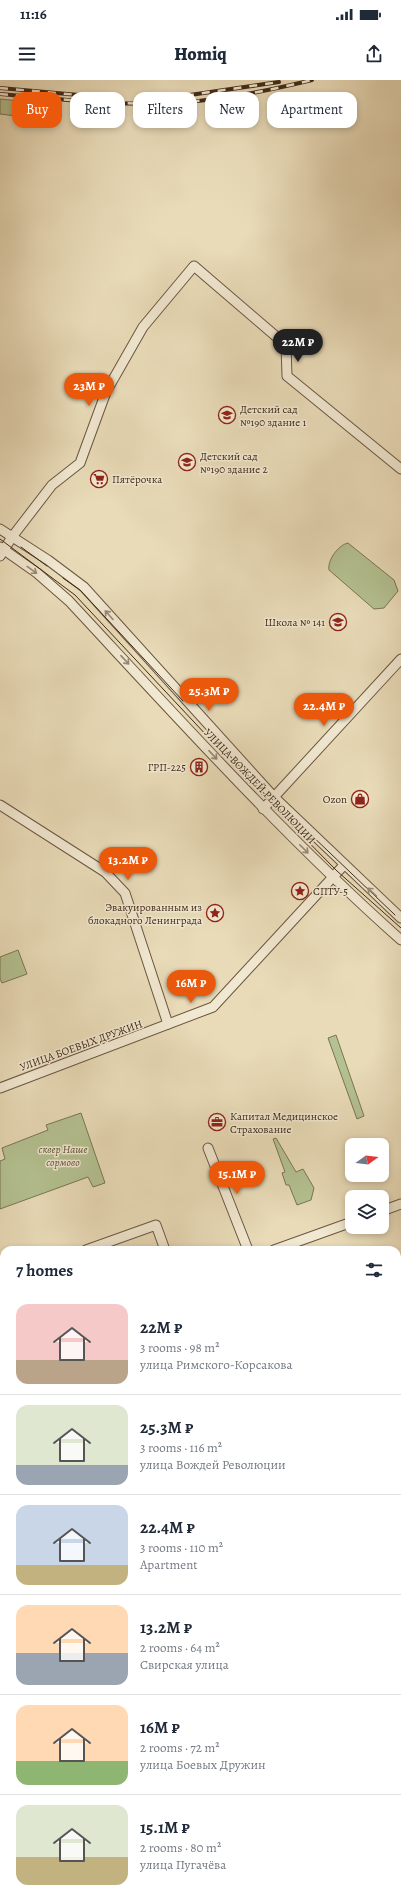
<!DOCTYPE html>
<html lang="en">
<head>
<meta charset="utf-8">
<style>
  :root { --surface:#fff; --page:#f2f2f3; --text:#1f2937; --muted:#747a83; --line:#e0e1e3; --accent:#ea580c }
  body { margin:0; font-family:Alegreya,serif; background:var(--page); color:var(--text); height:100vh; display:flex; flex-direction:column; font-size:15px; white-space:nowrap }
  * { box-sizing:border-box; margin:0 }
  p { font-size:13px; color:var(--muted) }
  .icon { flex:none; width:22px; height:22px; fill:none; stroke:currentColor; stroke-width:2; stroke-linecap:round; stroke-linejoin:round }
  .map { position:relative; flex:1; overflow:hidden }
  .drawer { position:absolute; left:0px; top:1166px; width:401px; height:656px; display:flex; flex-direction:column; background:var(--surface); border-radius:12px 12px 0 0; box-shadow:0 2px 6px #0003 }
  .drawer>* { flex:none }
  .top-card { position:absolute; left:12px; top:12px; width:377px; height:36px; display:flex; gap:8px }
  .needle { width:26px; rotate:75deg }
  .controls { position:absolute; left:345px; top:1058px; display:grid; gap:8px }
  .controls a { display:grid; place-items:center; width:44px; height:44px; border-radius:8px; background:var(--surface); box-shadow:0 2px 6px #0003; font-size:20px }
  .price { position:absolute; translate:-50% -34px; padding:0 9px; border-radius:14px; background:var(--accent); color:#fff; font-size:13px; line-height:26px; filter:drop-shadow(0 1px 2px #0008) }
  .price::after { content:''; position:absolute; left:50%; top:24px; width:12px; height:9px; margin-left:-6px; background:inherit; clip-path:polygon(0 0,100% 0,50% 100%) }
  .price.active { background:#222; color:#fff }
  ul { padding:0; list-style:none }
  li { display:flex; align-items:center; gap:12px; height:100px; padding:0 16px }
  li+li { border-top:1px solid var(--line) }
  li span { display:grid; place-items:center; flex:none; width:112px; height:80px; border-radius:12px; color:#555 }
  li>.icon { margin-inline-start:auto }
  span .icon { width:48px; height:48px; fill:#fffc; stroke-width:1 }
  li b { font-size:17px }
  h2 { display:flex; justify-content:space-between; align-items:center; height:48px; padding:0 16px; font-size:17px }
  .tag { padding:0 14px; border-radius:12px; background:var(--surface); box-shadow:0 2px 6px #0003; font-size:14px; line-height:36px }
  .tag.active { background:var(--accent); color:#fff }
  .status { display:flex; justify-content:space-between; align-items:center; height:28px; padding:0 20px; background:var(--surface); direction:ltr }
  .status svg { height:11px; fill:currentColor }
  header { display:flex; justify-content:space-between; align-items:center; height:52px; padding:0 16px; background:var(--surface); font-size:18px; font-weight:800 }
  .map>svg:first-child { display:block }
  .green { fill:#b4c191; stroke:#7a7554 }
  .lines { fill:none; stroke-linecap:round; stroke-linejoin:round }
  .minor-casing { stroke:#6a5640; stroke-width:11 }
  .major-casing { stroke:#3f2918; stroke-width:13 }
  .minor { stroke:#f1e8d1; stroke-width:9 }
  .major { stroke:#e9dbb8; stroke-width:11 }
  .tram { stroke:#3f2918; stroke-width:1 }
  .rail-casing { stroke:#3f2918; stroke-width:4 }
  .rail { stroke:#f1e8d1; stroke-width:2.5; stroke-dasharray:8; stroke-linecap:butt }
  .oneway { stroke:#988874 }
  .labels { text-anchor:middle; stroke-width:3; stroke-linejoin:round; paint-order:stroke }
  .poi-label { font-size:11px; fill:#3f2918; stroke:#f1e8d1; text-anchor:start }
  .street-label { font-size:11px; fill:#3f2918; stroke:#f1e8d1 }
  .park-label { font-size:11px; font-style:italic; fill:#5c4f36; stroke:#f1e8d1 }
</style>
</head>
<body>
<div class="status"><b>11:16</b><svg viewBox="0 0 49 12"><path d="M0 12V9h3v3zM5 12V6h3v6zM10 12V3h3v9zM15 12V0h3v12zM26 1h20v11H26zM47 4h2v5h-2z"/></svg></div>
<header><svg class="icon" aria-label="menu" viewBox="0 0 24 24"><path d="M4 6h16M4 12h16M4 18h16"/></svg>Homiq<svg class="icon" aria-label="share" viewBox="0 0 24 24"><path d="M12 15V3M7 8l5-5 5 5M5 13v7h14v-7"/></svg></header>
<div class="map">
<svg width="401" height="1822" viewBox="0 0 401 1822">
  <rect width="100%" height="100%" fill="#e9dbb8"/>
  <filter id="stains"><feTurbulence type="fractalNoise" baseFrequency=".005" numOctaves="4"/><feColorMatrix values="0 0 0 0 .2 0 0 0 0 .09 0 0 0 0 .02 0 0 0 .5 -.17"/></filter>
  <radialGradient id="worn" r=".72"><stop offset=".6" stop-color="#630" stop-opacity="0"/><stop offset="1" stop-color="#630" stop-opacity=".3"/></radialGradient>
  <g class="green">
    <path d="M0 19 20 21 32 28 25 37 0 34Z"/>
    <path d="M348 463 394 500 398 511 384 528 374 529 329 490C327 481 338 465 348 463Z"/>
    <path d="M18 870 27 894 2 903 0 899V877Z"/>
    <path d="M336 955 364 1036 357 1039 328 958Z"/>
    <path d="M81 1033 105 1103 93 1107 88 1097 0 1129V1081L5 1079 2 1068 48 1050 46 1045Z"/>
    <path d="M276 1058 296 1092 303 1089 314 1108 311 1120 297 1125 289 1105H286L282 1093 285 1092 273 1059Z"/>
    <path d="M0 1440 4 1451V1508L0 1510Z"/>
  </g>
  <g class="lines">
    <g class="minor-casing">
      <g id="minor">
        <path d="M0 449 48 480 84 507 274 717 401 838"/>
        <path d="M0 467 37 493 69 521C177 637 283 755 401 860"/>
        <path d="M0 476 12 457 52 405 80 383 106 312 143 247 194 186 286 265 287 296 401 389"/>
        <path d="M0 725 105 792 125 813 168 944"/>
        <path d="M263 729 401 579"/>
        <path d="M0 1008 213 927 344 785"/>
        <path d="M208 1068 248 1170"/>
        <path d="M382 1131 401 1124"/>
        <path d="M86 1170 156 1145 165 1170"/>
        <path d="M274 1170 352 1142"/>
        <path d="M0 1561 4 1560"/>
        <path d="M397 1565 401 1576"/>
      </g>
    </g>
    <g class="major-casing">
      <g id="major">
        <path d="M0 1247 4 1258"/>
        <path d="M208 1818 209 1822"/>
      </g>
    </g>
    <use href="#minor" class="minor"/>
    <use href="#major" class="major"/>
    <g class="tram">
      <path d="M0 459 75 515 269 722 337 791 401 848"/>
      <path d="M21 467 47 486"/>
      <path d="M63 498 80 510 183 621"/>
      <path d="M285 730 395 835"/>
    </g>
    <g class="rail-casing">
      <g id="rail">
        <path d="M0 8 90 16"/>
        <path d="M0 14C61 19 124 27 186 22 228 19 271 10 312 0"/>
        <path d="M154 17 183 16 279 2"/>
      </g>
    </g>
    <use href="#rail" class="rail"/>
  </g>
  <defs><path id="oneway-shaft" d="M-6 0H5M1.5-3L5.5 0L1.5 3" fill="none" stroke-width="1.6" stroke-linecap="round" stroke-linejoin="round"/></defs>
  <g class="oneway">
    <use href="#oneway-shaft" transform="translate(32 490) rotate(36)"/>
    <use href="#oneway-shaft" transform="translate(109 535) rotate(-132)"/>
    <use href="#oneway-shaft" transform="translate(125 580) rotate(47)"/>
    <use href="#oneway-shaft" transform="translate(213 675) rotate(47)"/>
    <use href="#oneway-shaft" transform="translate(304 769) rotate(45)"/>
    <use href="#oneway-shaft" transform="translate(372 812) rotate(-137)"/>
  </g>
  <defs>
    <g id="school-ring" transform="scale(0.9)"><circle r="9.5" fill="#f1e8d1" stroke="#8f2418" stroke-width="1.5"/><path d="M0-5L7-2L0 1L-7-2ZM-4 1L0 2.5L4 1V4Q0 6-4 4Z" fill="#8f2418"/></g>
    <g id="supermarket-ring" transform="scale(0.9)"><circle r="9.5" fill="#f1e8d1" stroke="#8f2418" stroke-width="1.5"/><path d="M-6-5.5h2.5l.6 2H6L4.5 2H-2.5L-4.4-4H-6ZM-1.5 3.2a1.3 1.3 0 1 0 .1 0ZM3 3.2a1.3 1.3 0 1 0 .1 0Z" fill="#8f2418"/></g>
    <g id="building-ring" transform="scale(0.9)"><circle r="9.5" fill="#f1e8d1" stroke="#8f2418" stroke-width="1.5"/><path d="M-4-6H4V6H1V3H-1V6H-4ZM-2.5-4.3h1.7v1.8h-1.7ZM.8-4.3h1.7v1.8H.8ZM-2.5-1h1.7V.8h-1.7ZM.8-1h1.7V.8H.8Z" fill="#8f2418"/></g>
    <g id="shop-ring" transform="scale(0.9)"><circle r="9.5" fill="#f1e8d1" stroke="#8f2418" stroke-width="1.5"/><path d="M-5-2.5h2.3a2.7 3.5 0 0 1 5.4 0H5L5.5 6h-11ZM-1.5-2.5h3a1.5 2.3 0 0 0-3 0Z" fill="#8f2418"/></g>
    <g id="sight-ring" transform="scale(0.9)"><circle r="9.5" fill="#f1e8d1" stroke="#8f2418" stroke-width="1.5"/><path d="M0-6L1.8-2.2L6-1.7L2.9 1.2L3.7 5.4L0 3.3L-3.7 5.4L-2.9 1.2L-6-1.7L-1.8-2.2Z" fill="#8f2418"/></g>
    <g id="office-ring" transform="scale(0.9)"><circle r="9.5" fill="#f1e8d1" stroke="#8f2418" stroke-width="1.5"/><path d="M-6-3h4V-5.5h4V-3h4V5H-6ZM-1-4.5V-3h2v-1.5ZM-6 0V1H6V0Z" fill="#8f2418"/></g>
  </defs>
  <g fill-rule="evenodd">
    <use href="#school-ring" x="227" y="335"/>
    <use href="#school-ring" x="187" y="382"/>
    <use href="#supermarket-ring" x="99" y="399"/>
    <use href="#school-ring" x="338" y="542"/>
    <use href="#building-ring" x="199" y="687"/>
    <use href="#shop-ring" x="360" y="719"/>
    <use href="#sight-ring" x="300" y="811"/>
    <use href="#sight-ring" x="215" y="833"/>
    <use href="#office-ring" x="217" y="1042"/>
  </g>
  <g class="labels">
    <g class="poi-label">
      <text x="240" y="333">Детский сад<tspan x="240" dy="13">№190 здание 1</tspan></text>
      <text x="200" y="380">Детский сад<tspan x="200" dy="13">№190 здание 2</tspan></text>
      <text x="112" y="403">Пятёрочка</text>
      <text x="325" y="546" text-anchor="end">Школа № 141</text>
      <text x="186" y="691" text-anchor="end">ГРП-225</text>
      <text x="347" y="723" text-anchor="end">Ozon</text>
      <text x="313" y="815">СПТУ-5</text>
      <text x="202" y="831" text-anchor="end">Эвакуированным из<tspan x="202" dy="13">блокадного Ленинграда</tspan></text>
      <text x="230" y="1040">Капитал Медицинское<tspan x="230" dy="13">Страхование</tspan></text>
    </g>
    <g class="street-label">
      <text transform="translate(260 706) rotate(46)" y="4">УЛИЦА ВОЖДЕЙ РЕВОЛЮЦИИ</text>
      <text transform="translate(81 965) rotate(-20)" y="4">УЛИЦА БОЕВЫХ ДРУЖИН</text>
    </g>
    <g class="park-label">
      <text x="63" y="1073">сквер Наше<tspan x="63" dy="13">сормово</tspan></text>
    </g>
  </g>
  <rect width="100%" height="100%" filter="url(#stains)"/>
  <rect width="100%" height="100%" fill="url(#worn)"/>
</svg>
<div class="controls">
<a><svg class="needle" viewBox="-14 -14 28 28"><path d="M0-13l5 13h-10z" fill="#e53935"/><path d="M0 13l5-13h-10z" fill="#747a83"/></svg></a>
<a><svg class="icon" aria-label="layers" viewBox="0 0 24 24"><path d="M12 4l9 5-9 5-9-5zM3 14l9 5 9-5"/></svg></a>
</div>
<b class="price active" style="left:298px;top:283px">22M ₽</b>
<b class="price" style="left:89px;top:327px">23M ₽</b>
<b class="price" style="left:209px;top:632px">25.3M ₽</b>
<b class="price" style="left:324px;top:647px">22.4M ₽</b>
<b class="price" style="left:128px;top:801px">13.2M ₽</b>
<b class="price" style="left:191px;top:924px">16M ₽</b>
<b class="price" style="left:237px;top:1115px">15.1M ₽</b>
<div class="top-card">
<a class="tag active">Buy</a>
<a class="tag">Rent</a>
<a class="tag">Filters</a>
<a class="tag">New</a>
<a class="tag">Apartment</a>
</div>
<section class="drawer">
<h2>7 homes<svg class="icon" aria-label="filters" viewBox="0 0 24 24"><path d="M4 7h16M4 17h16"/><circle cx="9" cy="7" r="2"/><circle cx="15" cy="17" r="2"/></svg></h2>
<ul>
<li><span style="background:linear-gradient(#f6c9c9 70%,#b9a48a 0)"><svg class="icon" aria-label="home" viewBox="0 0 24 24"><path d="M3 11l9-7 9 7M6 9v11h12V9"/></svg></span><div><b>22M ₽</b><p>3 rooms · 98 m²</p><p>улица Римского-Корсакова</p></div></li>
<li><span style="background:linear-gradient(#dfe7d0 75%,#9aa5b1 0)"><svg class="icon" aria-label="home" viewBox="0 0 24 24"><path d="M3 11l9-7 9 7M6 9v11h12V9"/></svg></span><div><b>25.3M ₽</b><p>3 rooms · 116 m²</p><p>улица Вождей Революции</p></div></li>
<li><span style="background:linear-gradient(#c9d6e8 75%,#c2b280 0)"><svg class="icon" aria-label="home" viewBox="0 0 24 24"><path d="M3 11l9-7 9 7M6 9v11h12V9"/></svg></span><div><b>22.4M ₽</b><p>3 rooms · 110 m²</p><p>Apartment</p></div></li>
<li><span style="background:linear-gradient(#ffd9b3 60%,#9aa5b1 0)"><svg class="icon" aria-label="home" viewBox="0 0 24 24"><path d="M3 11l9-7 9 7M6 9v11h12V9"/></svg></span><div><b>13.2M ₽</b><p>2 rooms · 64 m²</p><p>Свирская улица</p></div></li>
<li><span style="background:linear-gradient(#ffd9b3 70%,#8fb573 0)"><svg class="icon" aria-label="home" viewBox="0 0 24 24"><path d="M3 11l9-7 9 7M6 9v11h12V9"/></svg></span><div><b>16M ₽</b><p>2 rooms · 72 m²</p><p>улица Боевых Дружин</p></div></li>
<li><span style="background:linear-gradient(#dfe7d0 65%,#c2b280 0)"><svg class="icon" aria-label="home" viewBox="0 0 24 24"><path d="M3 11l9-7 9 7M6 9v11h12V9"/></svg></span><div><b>15.1M ₽</b><p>2 rooms · 80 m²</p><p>улица Пугачёва</p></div></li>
</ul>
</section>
</div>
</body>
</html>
